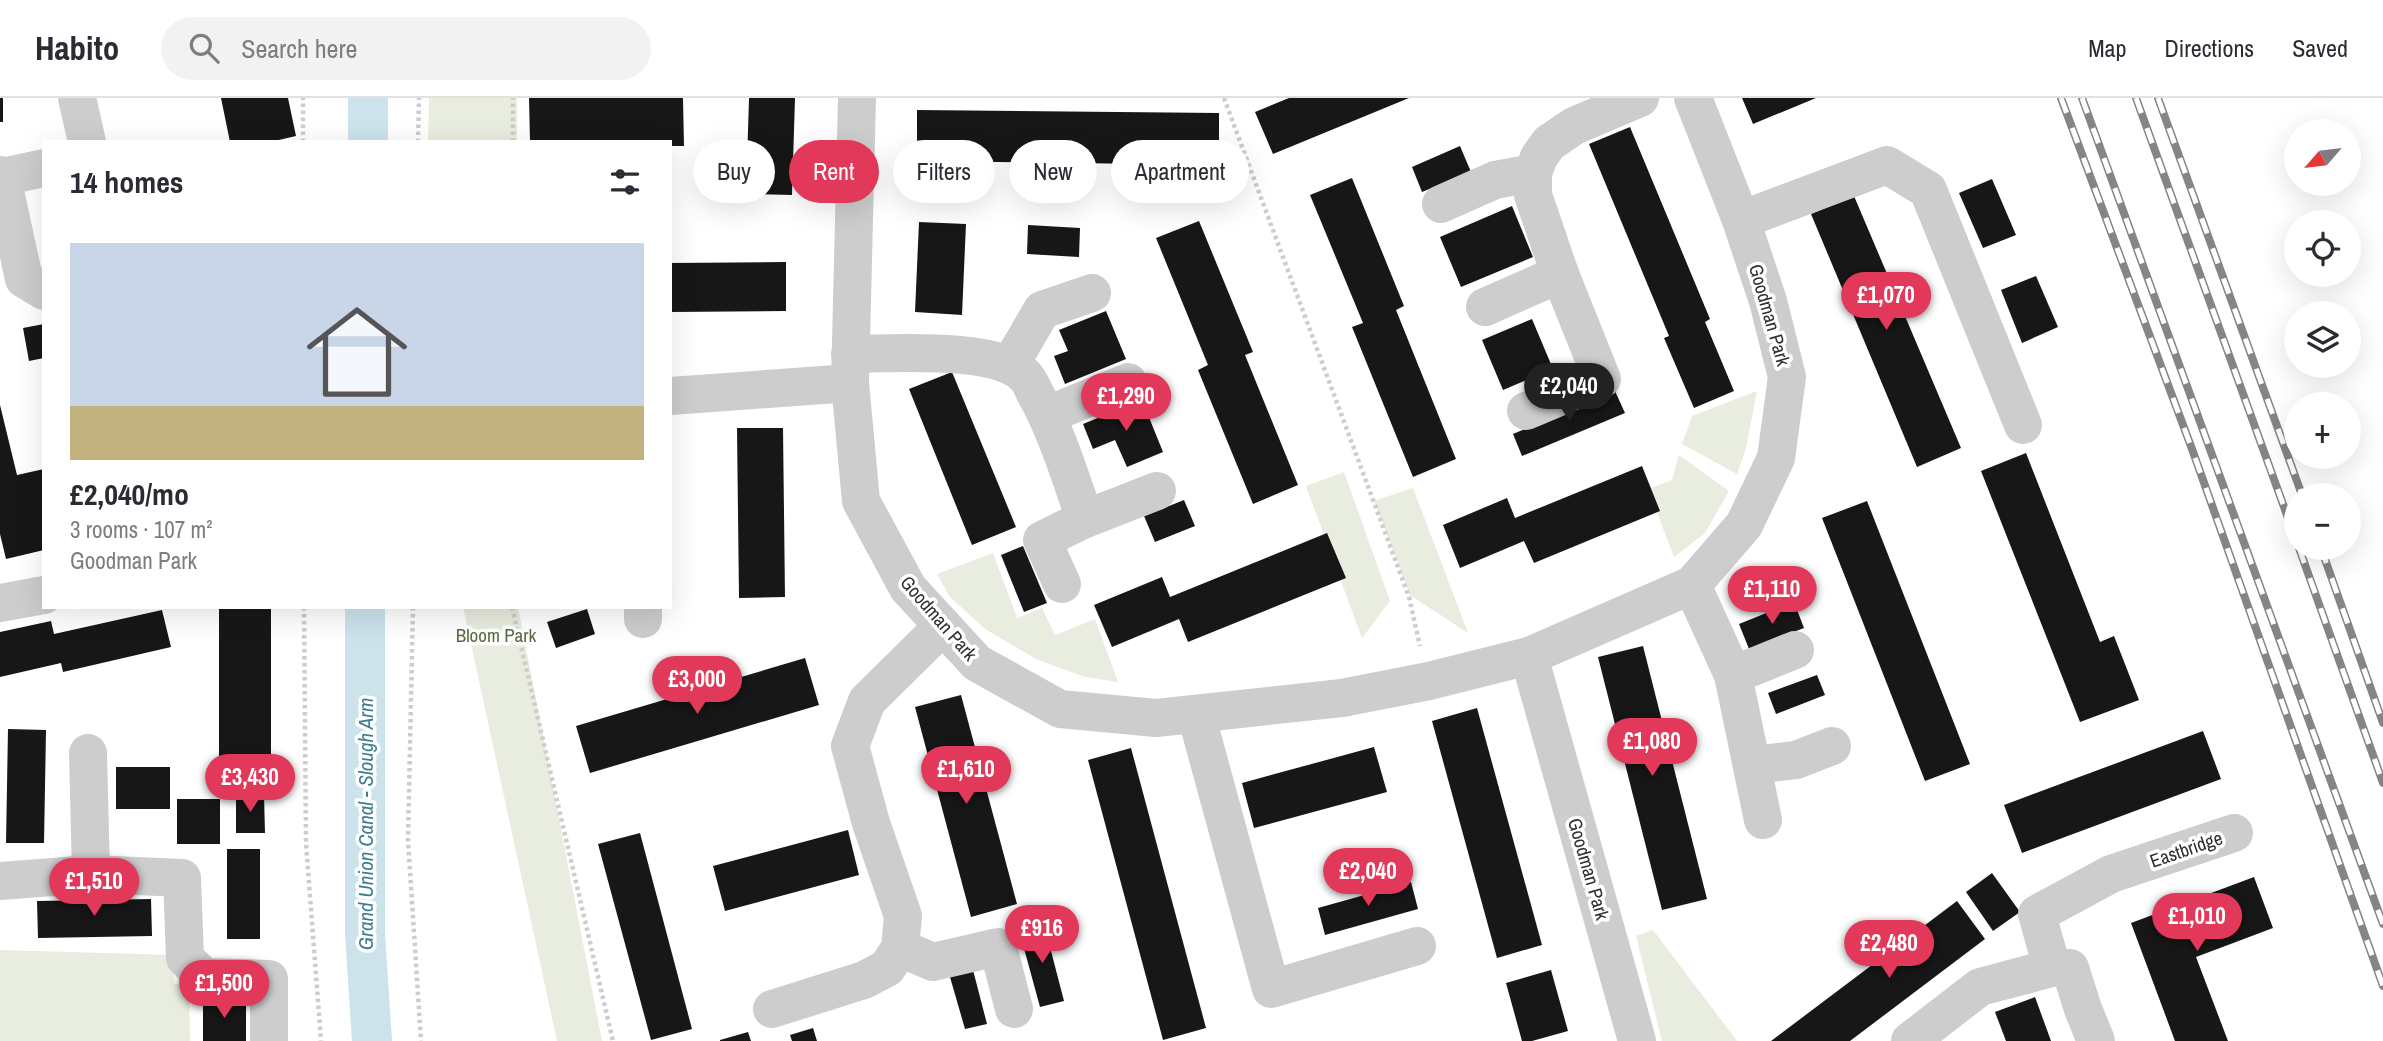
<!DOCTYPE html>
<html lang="en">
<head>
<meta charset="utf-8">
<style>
  :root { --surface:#fff; --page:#f2f2f3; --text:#2b2b33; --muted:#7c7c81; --line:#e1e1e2; --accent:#e2385a }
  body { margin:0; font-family:"Archivo Narrow",sans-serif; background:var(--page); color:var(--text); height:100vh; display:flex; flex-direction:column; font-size:26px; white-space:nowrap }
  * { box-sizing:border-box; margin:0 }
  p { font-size:23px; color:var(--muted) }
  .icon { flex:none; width:38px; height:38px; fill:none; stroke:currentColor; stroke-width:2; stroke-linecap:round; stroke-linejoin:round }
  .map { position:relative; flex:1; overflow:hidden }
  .sheet { position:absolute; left:42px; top:42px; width:630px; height:469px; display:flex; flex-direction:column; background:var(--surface); border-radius:0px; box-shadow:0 7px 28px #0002 }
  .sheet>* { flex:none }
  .guide { position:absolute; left:693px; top:42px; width:665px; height:63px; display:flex; gap:14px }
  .needle { width:46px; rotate:242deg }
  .tools { position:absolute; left:2284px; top:21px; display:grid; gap:14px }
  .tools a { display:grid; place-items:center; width:77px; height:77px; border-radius:50%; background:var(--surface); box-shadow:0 7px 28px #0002; font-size:35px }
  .price { position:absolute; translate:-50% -60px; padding:0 16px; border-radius:24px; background:var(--accent); color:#fff; font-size:23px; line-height:46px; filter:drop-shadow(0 2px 4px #0008) }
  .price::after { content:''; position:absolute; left:50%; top:42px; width:21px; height:16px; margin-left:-10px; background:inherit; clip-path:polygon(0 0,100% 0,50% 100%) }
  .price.active { background:#222; color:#fff }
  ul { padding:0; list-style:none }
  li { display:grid; align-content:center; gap:14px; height:371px; padding:0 28px }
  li+li { border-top:2px solid var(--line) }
  li span { display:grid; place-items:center; height:217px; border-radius:0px; color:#555 }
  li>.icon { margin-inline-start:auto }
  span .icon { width:126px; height:126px; fill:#fffc; stroke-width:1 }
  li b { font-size:30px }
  h2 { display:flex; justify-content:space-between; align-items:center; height:84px; padding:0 28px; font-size:30px }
  .chip { padding:0 24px; border-radius:32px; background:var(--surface); box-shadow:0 7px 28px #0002; font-size:24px; line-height:63px }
  .chip.active { background:var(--accent); color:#fff }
  header { display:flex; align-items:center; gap:42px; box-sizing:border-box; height:98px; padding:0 35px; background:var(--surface); border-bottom:2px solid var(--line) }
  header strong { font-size:33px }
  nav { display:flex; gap:38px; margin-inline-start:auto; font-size:24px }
  .search { width:490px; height:63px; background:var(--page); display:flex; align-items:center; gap:18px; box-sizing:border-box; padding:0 24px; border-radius:38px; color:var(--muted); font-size:26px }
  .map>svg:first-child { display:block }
  .green { fill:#e8eddf }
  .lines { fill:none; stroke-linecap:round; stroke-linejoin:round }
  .canal { stroke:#cce3ec; stroke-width:40 }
  .building { fill:#171717 }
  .path { stroke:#cdcdcd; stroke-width:4.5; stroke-dasharray:3.5 3.5; stroke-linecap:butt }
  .minor { stroke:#cdcdcd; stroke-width:38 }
  .rail-casing { stroke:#858585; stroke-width:8 }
  .rail { stroke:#fff; stroke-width:5; stroke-dasharray:16; stroke-linecap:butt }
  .labels { text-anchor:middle; stroke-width:7; stroke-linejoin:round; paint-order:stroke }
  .street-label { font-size:19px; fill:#303030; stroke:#fff }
  .park-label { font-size:19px; fill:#596c3e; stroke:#fff }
  .water-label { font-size:21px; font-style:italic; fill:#3f7c91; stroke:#fff }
</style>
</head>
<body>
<header>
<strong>Habito</strong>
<div class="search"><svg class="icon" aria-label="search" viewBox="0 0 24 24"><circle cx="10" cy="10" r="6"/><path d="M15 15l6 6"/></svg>Search here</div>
<nav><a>Map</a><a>Directions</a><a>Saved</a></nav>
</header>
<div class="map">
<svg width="2383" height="943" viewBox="0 0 2383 943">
  <rect width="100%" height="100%" fill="#fff"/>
  <g class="green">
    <path d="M429 0H517V44H428Z"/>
    <path d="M1757 293 1746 350 1737 376 1682 346 1692 318Z"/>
    <path d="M1679 357 1729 393 1705 435 1674 459 1648 391 1672 382Z"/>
    <path d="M1344 374 1390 503 1362 540 1306 388Z"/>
    <path d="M1413 390 1468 535 1410 497 1374 403Z"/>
    <path d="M993 455 1017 520 1042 510 1055 537 1095 521 1118 584 1085 579 1036 561 985 531 950 499 937 476Z"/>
    <path d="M463 509H518L602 943H557Z"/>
    <path d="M1653 832 1737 943H1662L1636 838Z"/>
    <path d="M0 852 173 857 174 886H189L190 943H0Z"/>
  </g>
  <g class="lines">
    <g class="canal">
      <path d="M368 44V0"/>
      <path d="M365 509V836L372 943"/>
    </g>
  </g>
  <g class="building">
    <rect x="0" y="0" width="3" height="24"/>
    <path d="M221 0H288L296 38 270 44H230Z"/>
    <path d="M529 0H683L684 48H670V44H530Z"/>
    <path d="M749 0H795L792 97 746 96Z"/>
    <path d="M1289 0H1409L1273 56 1255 14Z"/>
    <path d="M1742 0H1816L1753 26Z"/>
    <path d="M917 12 1219 15V67L917 63Z"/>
    <path d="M1630 29 1710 221 1705 224 1734 293 1694 310 1664 240 1669 238 1589 46Z"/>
    <path d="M1460 48 1471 74 1422 94 1412 69Z"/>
    <path d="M1352 80 1404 208 1396 212 1456 361 1413 379 1352 229 1363 225 1310 97Z"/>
    <path d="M1992 81 2016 137 1983 150 1959 95Z"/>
    <path d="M1854 98 1961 350 1917 369 1811 116Z"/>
    <path d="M1512 108 1533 159 1461 189 1440 139Z"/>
    <path d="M1199 123 1253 254 1245 257 1298 387 1253 406 1198 272 1208 267 1156 140Z"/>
    <path d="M919 124 966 126 962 217 915 214Z"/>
    <path d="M1028 127 1080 130 1079 159 1027 156Z"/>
    <path d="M786 164V213L670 214V165Z"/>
    <path d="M2036 178 2058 229 2022 245 2001 192Z"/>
    <path d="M1106 213 1126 261 1065 286 1054 258 1068 253 1059 232Z"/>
    <path d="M1532 221 1553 271 1503 292 1482 242Z"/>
    <path d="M44 226V260L29 263 23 230Z"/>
    <path d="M952 274 1016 429 972 447 909 291Z"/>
    <path d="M1615 293 1625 315 1522 358 1513 336Z"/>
    <path d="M1142 302 1163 354 1127 369 1115 342 1093 351 1083 326Z"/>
    <path d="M0 307 17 377 44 371V452L6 461 0 436Z"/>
    <path d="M737 330H783L785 499 739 500Z"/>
    <path d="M2026 355 2100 544 2114 538 2139 602 2080 624 1981 373Z"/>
    <path d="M1642 368 1660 413 1534 465 1524 443 1460 470 1443 427 1507 400 1515 420Z"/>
    <path d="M1184 402 1195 428 1155 444 1144 418Z"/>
    <path d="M1867 403 1970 666 1925 683 1822 420Z"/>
    <path d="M1327 435 1346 480 1188 544 1179 521 1112 549 1094 507 1162 479 1170 499Z"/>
    <path d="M1023 448 1047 505 1024 514 1001 457Z"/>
    <path d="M1794 504 1804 530 1749 551 1739 526Z"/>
    <path d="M219 511H271V681L219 682Z"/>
    <path d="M587 511 595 536 556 550 547 524Z"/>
    <path d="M162 512 171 549 63 574 61 565 0 579V534L51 523 54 536Z"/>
    <path d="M1643 548 1707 801 1662 812 1598 559Z"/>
    <path d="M805 560 819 607 590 675 576 628Z"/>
    <path d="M1817 577 1825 597 1776 616 1768 595Z"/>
    <path d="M961 597 1017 806 971 819 915 609Z"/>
    <path d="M1477 610 1542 847 1497 860 1432 623Z"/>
    <path d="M8 631 46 632 44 745H6Z"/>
    <path d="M2203 633 2221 681 2022 755 2004 707Z"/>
    <path d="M1374 649 1387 694 1254 730 1242 685Z"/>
    <path d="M1131 650 1206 930 1163 942 1088 662Z"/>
    <rect x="116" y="669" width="54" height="42"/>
    <path d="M236 697H264L265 735H236Z"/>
    <rect x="177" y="701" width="43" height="45"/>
    <path d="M848 732 859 777 725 813 713 768Z"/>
    <path d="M640 735 692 931 651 942 598 746Z"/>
    <rect x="227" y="751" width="33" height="90"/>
    <path d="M1992 775 2020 814 1993 833 1966 794Z"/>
    <path d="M2254 779 2273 830 2196 859 2228 943H2175L2131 825Z"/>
    <path d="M1411 784 1418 811 1325 837 1318 810Z"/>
    <path d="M151 801 152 838 38 840 37 803Z"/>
    <path d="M1957 803 1985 841 1850 943H1771Z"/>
    <path d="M1044 826 1064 903 1040 909 1019 832Z"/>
    <path d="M973 872 987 926 965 931 950 879Z"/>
    <path d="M1551 872 1568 933 1532 943H1522L1506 885Z"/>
    <path d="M2035 899 2051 943H2006L1995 914Z"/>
    <rect x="203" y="900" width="43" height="43"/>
    <path d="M813 930 817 943H792L790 937Z"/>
    <path d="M748 934 751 943H720V942Z"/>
  </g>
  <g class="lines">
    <g class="path">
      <path d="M1224 0 1409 499 1420 548"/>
      <path d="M303 44V0"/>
      <path d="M418 44 419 0"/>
      <path d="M513 44V0"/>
      <path d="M304 509 306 745 321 943"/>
      <path d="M413 509 408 742 421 943"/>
      <path d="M512 509 613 943"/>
    </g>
    <g class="minor">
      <path d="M77 0 87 44"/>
      <path d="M857 0 850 285 861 403 908 490 977 565 1060 611 1156 620 1342 600 1429 583 1529 558 1637 943"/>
      <path d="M0 77 2 79 44 70"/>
      <path d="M2 79 24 181 44 193"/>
      <path d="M1441 106 1495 82 1533 75"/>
      <path d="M1741 122 1887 67 1928 92 2023 327"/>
      <path d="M1485 209 1560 176"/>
      <path d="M850 256C892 256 994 248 1024 277 1029 281 1032 289 1035 295 1057 334 1070 379 1085 421"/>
      <path d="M1010 267 1042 212 1092 195"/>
      <path d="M670 298 850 285"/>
      <path d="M1526 313 1602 281 1560 176 1533 97V75L1539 59 1549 45 1574 28 1640 0"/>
      <path d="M1047 317 1128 284"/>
      <path d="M1062 486 1042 442 1085 421 1157 393"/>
      <path d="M1692 487 1733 577 1763 722"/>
      <path d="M0 505 44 497"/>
      <path d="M643 509V521"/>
      <path d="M1529 558 1692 487 1744 427 1776 360 1787 279 1768 203 1741 122 1693 0"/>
      <path d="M1733 577 1795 552"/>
      <path d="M1196 616 1271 891 1417 848"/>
      <path d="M88 655 91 776"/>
      <path d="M1752 667 1796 662 1832 648"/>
      <path d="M0 783 91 776 182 780 185 860 204 879 269 881V943"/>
      <path d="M900 850 933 864 998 849 1014 911"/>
      <path d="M2052 870 2037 816 2111 776 2234 735"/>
      <path d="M772 911 864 882 887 870 900 850 903 818 871 725 850 648 867 603 943 528"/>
      <path d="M1910 943 1980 889 2052 870H2070L2083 911 2096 943"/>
    </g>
    <g class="rail-casing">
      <g id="rail">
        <path d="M2061 0 2192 351 2383 888"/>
        <path d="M2082 0 2383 826"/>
        <path d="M2136 0 2296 442"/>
        <path d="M2158 0 2302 397"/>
        <path d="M2299 450 2383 685"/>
        <path d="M2321 450 2383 625"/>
      </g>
    </g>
    <use href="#rail" class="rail"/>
  </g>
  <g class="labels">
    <g class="street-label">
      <text transform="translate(1770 217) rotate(74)" y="7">Goodman Park</text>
      <text transform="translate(939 520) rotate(49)" y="7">Goodman Park</text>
      <text transform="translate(2186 751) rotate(-19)" y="7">Eastbridge</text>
      <text transform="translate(1589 771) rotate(74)" y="7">Goodman Park</text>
    </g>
    <g class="park-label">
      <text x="496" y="544">Bloom Park</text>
    </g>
    <g class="water-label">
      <text transform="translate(366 726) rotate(-90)" y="7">Grand Union Canal - Slough Arm</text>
    </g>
  </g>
</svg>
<div class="tools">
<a><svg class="needle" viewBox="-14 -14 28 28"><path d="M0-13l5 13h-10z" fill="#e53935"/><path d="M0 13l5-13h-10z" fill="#7c7c81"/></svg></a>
<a><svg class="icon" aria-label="locate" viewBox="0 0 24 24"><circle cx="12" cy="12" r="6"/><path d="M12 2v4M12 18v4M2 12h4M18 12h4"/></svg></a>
<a><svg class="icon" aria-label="layers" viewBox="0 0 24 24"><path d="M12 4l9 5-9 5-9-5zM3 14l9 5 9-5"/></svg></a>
<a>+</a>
<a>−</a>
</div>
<b class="price" style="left:1886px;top:234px">£1,070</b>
<b class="price active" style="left:1569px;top:325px">£2,040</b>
<b class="price" style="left:1126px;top:335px">£1,290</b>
<b class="price" style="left:1772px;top:528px">£1,110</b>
<b class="price" style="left:697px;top:618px">£3,000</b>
<b class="price" style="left:1652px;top:680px">£1,080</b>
<b class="price" style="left:966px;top:708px">£1,610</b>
<b class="price" style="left:250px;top:716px">£3,430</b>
<b class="price" style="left:1368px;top:810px">£2,040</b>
<b class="price" style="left:94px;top:820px">£1,510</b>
<b class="price" style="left:2197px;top:855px">£1,010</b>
<b class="price" style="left:1042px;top:867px">£916</b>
<b class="price" style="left:1889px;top:882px">£2,480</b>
<b class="price" style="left:224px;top:922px">£1,500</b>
<div class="guide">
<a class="chip">Buy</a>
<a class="chip active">Rent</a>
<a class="chip">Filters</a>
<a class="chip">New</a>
<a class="chip">Apartment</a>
</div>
<section class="sheet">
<h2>14 homes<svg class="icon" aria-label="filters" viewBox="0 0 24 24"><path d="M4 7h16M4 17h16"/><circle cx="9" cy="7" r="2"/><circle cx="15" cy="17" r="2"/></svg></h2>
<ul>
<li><span style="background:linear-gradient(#c9d6e8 75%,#c2b280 0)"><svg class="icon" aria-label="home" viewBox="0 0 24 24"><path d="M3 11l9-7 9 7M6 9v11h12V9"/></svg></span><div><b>£2,040/mo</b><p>3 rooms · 107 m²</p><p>Goodman Park</p></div></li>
</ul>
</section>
</div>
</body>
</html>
